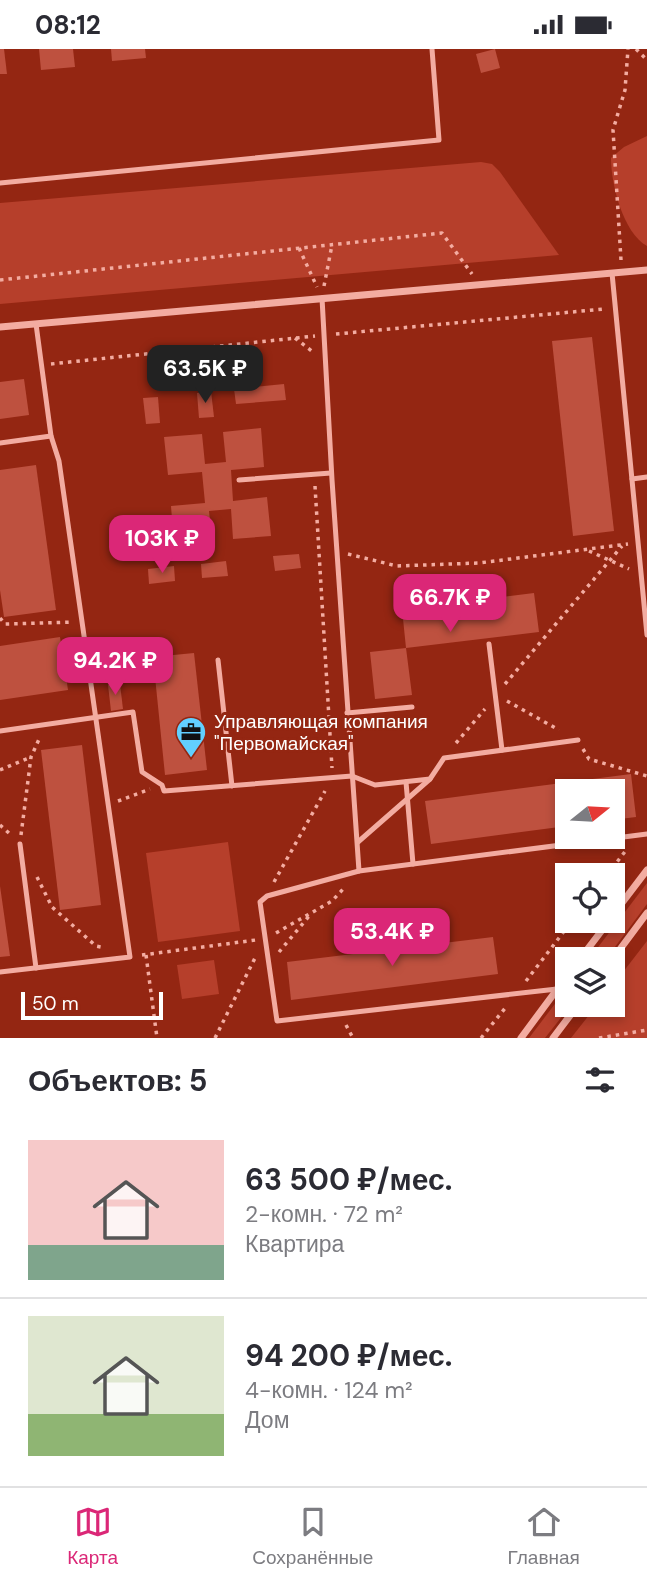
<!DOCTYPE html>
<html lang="ru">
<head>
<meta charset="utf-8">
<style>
  :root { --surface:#fff; --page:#f2f2f3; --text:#2b2b33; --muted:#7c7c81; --line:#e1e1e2; --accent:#db2777 }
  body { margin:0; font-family:"DM Sans",sans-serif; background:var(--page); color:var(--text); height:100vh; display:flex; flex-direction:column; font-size:26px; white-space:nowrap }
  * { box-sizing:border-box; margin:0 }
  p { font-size:23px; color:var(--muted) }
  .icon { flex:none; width:38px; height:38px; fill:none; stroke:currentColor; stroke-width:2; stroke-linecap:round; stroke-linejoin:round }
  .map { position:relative; height:989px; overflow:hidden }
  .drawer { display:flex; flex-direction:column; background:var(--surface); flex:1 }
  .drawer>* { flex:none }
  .needle { width:46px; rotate:72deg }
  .buttons { position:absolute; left:555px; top:730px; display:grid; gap:14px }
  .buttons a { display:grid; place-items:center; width:70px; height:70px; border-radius:0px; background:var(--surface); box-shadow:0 4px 10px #0003; font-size:35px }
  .scale { position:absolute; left:21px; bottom:18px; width:142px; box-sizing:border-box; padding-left:7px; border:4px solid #fff; border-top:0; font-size:19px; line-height:24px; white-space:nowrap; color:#fff; -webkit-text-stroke:5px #942612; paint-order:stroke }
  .price { position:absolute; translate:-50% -60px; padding:0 16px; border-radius:14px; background:var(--accent); color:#fff; font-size:23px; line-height:46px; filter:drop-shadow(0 2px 4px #0008) }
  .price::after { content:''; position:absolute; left:50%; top:42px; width:21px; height:16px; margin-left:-10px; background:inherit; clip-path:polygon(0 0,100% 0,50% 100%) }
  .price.on { background:#222; color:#fff }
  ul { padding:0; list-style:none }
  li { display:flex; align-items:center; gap:21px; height:175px; padding:0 28px }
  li+li { border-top:2px solid var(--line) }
  li span { display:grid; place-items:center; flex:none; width:196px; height:140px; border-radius:0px; color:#555 }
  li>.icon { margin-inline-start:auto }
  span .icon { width:84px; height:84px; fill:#fffc; stroke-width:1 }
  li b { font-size:30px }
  h2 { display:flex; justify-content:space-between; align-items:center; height:84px; padding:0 28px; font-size:30px }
  .status { display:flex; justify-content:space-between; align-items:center; height:49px; padding:0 35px; background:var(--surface); direction:ltr }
  .status svg { height:19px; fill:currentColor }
  .tabs { display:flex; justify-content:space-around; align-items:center; height:98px; border-top:2px solid var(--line); background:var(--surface); font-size:19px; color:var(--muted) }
  .tabs a { display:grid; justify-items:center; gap:4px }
  .tabs .on { color:var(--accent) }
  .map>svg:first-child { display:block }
  .green { fill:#b63f2b }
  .building { fill:#be513f }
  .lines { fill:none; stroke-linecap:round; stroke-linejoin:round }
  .path { stroke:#f3aca1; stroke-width:3.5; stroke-dasharray:3.5 5; stroke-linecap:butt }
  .service { stroke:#f3aca1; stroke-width:5 }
  .minor { stroke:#f3aca1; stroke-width:7 }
  .labels { text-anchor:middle; stroke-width:6; stroke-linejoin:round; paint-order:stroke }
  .poi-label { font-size:19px; fill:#fff; stroke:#942612; text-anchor:start }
</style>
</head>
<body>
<div class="status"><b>08:12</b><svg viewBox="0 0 49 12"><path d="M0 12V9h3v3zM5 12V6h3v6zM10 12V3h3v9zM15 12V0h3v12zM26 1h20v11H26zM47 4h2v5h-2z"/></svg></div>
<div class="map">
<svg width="647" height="989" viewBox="0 0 647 989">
  <rect width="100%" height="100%" fill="#942612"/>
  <g class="green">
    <path d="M647 87V197C623 184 611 135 611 109L624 98Z"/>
    <path d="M481 113 492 115 500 123 559 206 0 255V154Z"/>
    <path d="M228 793 240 882 158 893 146 804Z"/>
    <path d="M647 834V855L606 910H589Z"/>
    <path d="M647 892V989H571L597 956H612L613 936Z"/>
    <path d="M214 911 219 945 182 950 177 916Z"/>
    <path d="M567 939V956H571L545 989H529Z"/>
  </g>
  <g class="building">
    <path d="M0 0H4L7 25H0Z"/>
    <path d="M39 0H73L75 18 41 21Z"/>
    <path d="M111 0H145L146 9 112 12Z"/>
    <path d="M495 0 500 19 481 24 476 5Z"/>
    <path d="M592 288 614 482 573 487 552 292Z"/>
    <path d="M24 330 29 366 0 370V333Z"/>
    <path d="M284 335 286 351 236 355 234 340Z"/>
    <path d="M211 342 214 368 199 369 197 344Z"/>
    <path d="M158 348 160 374 146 375 143 349Z"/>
    <path d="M261 379 264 418 231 421 233 452 267 448 271 487 233 490 231 460 209 462 212 492 174 496 171 457 205 454 202 423 168 426 164 388 202 385 205 415 226 413 223 383Z"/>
    <path d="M36 416 56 561 4 568 0 541V421Z"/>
    <path d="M299 505 301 519 275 522 273 507Z"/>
    <path d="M226 512 228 527 202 529 201 515Z"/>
    <path d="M174 517 175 532 149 535 148 520Z"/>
    <path d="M534 544 539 583 406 599 412 646 375 650 370 603 406 599 402 560Z"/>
    <path d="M60 588 68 641 0 651V597Z"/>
    <path d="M194 604 207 721 165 726 153 608Z"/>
    <path d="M120 635 123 660 111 662 108 636Z"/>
    <path d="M82 696 101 856 60 861 41 701Z"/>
    <path d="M631 725 636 768 612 771V742H567V777L431 795 425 752Z"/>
    <path d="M0 837 10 907 0 908Z"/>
    <path d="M493 888 498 925 291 951 287 913Z"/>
  </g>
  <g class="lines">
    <g class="path">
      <path d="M636 0 647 11"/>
      <path d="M299 199 317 238"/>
      <path d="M621 211 613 81 625 41 628 0"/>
      <path d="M0 231 442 184 472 225"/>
      <path d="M324 237 332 196"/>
      <path d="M336 285 604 260"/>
      <path d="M295 289 313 303"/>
      <path d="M51 315 315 287"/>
      <path d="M315 437 332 719"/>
      <path d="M589 502 629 520"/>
      <path d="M348 505 397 517 479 514 628 495"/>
      <path d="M0 569 5 575 73 573"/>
      <path d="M505 635 622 497"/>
      <path d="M507 652 559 681"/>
      <path d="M456 694 485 660"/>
      <path d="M583 700 589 710 647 727"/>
      <path d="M0 721 31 708"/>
      <path d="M118 752 150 740"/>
      <path d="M0 776 11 786"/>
      <path d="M21 786 31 708 40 688"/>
      <path d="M607 826 627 800"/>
      <path d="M37 828 52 858 96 897 101 898"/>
      <path d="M274 833 325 742"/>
      <path d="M276 884 332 852 345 838"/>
      <path d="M279 903 310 866"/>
      <path d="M142 906 256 891"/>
      <path d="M146 906 157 989"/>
      <path d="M526 932 572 872"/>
      <path d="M346 976 353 989"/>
      <path d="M215 989 256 907"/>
      <path d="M481 989 506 958"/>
      <path d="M599 989 647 981"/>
    </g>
    <g class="service">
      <path d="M0 134 439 91 432 0"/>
      <path d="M612 224 647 586"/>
      <path d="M322 249 332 431 359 822 647 785"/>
      <path d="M0 394 51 387"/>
      <path d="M632 430 647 428"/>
      <path d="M239 431 331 424"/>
      <path d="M489 595 502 701"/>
      <path d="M218 611 232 737"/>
      <path d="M347 664 412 658"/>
      <path d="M0 682 133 663 142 723 162 736 164 742 352 727 375 736 430 730 444 709 578 691"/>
      <path d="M406 733 413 815"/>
      <path d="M358 793 430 730"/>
      <path d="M20 795 36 919"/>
      <path d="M359 822 267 847 260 853 277 972 557 940"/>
      <path d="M0 923 130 908 59 412 51 387 36 275"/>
    </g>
    <g class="minor">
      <path d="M0 278 647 221"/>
      <path d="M612 867 647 821"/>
      <path d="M580 910 609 872"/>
      <path d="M612 911 647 864"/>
      <path d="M521 989 567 927"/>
      <path d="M553 989 578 956"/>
    </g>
  </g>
  <defs>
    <g id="office-pin" transform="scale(1.575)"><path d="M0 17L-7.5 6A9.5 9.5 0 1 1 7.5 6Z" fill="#62cfff" stroke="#942612"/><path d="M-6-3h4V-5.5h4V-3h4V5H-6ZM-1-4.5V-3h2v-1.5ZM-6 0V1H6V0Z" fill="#111"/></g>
  </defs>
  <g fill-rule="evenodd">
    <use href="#office-pin" x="191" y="683"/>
  </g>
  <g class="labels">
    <g class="poi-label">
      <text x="214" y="679">Управляющая компания<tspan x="214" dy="22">"Первомайская"</tspan></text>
    </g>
  </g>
</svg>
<div class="buttons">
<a><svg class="needle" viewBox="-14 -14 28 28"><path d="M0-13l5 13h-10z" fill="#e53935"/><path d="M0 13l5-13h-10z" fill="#7c7c81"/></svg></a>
<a><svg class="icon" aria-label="locate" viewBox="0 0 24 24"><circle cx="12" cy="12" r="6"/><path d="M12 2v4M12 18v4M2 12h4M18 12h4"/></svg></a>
<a><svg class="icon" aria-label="layers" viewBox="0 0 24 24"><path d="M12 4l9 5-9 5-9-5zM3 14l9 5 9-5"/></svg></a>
</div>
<div class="scale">50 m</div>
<b class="price on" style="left:205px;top:356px">63.5K ₽</b>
<b class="price" style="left:162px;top:526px">103K ₽</b>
<b class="price" style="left:450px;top:585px">66.7K ₽</b>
<b class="price" style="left:115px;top:648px">94.2K ₽</b>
<b class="price" style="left:392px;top:919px">53.4K ₽</b>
</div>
<section class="drawer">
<h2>Объектов: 5<svg class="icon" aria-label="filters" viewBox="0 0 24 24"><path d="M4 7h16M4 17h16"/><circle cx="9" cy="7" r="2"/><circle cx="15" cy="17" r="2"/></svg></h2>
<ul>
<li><span style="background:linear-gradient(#f6c9c9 75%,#7fa58c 0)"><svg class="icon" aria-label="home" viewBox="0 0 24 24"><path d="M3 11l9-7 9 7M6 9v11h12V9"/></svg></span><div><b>63 500 ₽/мес.</b><p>2-комн. · 72 m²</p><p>Квартира</p></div></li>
<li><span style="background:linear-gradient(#dfe7d0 70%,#8fb573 0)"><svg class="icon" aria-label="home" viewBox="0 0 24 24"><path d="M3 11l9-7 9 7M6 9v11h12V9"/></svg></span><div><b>94 200 ₽/мес.</b><p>4-комн. · 124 m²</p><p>Дом</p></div></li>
</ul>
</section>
<nav class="tabs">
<a class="on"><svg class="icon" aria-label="map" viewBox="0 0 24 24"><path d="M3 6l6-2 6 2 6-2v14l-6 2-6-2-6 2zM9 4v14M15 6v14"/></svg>Карта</a>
<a><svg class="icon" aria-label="saved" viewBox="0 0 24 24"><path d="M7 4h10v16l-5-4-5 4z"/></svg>Сохранённые</a>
<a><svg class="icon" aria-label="home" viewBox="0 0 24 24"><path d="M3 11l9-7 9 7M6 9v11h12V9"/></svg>Главная</a>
</nav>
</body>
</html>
